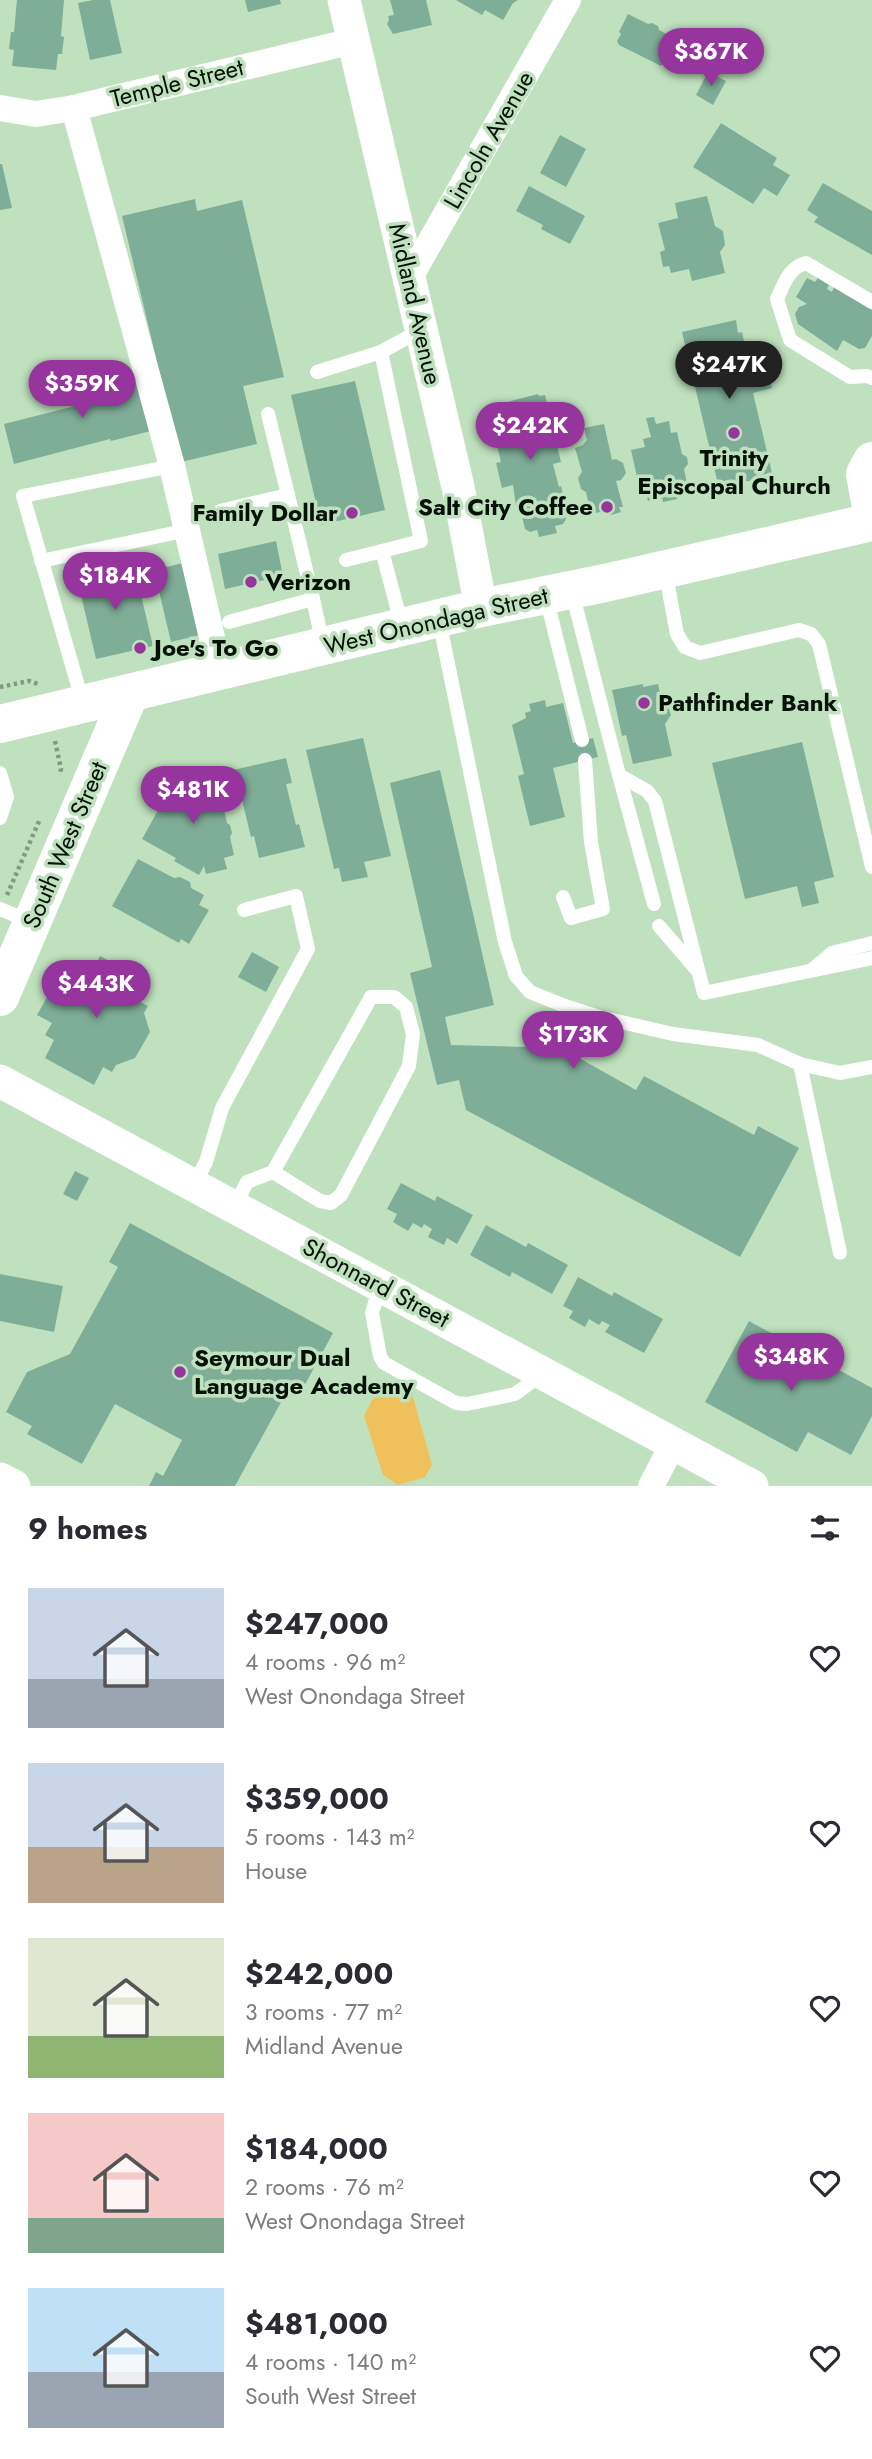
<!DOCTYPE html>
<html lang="en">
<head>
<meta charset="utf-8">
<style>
  :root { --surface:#fff; --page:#f7f7f7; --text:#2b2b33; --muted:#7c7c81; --accent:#95359d }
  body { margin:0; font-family:Jost,sans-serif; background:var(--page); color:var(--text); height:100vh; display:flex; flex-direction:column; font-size:26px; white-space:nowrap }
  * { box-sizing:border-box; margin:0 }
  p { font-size:23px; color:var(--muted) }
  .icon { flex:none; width:38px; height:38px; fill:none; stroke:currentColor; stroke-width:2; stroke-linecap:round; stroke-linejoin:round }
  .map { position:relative; height:1486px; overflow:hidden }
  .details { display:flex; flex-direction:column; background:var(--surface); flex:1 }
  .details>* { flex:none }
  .price { position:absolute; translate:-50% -60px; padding:0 16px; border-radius:24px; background:var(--accent); color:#fff; font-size:23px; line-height:46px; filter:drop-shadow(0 2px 4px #0008) }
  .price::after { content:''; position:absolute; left:50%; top:42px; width:21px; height:16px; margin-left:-10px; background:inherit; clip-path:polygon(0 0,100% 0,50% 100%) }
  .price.current { background:#222; color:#fff }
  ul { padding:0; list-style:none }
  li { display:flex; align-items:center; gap:21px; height:175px; padding:0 28px }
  li span { display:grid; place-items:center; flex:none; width:196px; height:140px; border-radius:0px; color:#555 }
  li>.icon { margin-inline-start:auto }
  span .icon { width:84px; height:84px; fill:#fffc; stroke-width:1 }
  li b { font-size:30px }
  h2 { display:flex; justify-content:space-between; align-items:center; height:84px; padding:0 28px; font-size:30px }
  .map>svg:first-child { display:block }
  .green { fill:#f0c15b }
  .building { fill:#7fae98 }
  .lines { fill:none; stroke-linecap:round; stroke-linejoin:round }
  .path { stroke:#809b80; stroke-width:4.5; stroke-dasharray:3.5 3.5; stroke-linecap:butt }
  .service { stroke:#fff; stroke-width:14 }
  .minor { stroke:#fff; stroke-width:26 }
  .tertiary { stroke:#fff; stroke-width:33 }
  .secondary { stroke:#fff; stroke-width:38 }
  .poi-dot { fill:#95359d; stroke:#bfe1be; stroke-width:2.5 }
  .labels { text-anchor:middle; stroke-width:7; stroke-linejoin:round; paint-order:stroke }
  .street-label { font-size:24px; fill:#051106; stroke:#bfe1be }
  .poi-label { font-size:24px; font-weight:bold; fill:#051106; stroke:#bfe1be; text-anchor:start }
</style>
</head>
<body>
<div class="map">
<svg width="872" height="1486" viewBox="0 0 872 1486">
  <rect width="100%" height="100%" fill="#bfe1be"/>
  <path class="green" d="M386 1383 413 1397 432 1465 425 1477 398 1485 383 1475 364 1416 372 1400Z"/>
  <g class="building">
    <path d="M17 0H64L61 36 64 37 62 54H58L56 70 12 66 14 50 9 49 11 32H14Z"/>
    <path d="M93 0H110L122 53 90 60 78 3Z"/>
    <path d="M245 0H280L281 4 248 12Z"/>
    <path d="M390 0H426L432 25 393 34 387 24 389 20 388 16 394 15Z"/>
    <path d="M456 0H518L513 3 503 20 485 10 482 15Z"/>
    <path d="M628 14 648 24 652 23 658 26 659 30 694 49 681 72 663 63 661 66 619 45 617 41 621 34 619 32Z"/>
    <path d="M708 72 726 81 713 105 696 95Z"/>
    <path d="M721 123 777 158 773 165 790 175 777 196 764 188 753 204 693 167Z"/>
    <path d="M560 135 586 149 566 187 540 173Z"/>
    <path d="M0 164H2L12 208 0 210Z"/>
    <path d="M823 183 872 211V255L814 222 818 217 807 210Z"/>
    <path d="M529 186 585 216 570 244 541 229 543 225 516 211Z"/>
    <path d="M707 196 715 226 723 231 725 245 720 252 725 273 692 281 689 269 671 273 669 266 663 267 660 252 665 250 658 223 678 218 675 203Z"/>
    <path d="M195 199 197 211 242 200 284 377 243 386 257 444 181 462 122 216Z"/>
    <path d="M807 278 815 282 818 278 829 285 827 289 832 292 834 287 872 310V336L865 348 859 349 843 340 837 351 798 324 795 314 799 307 807 304 796 297Z"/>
    <path d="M736 320 738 333 742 332 750 369 767 365 772 388 753 393 772 473 761 475 762 478 727 486 726 482 718 484 682 332Z"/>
    <path d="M99 373 102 385 136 376 151 431 111 441 110 439 14 464 4 424 79 405 73 380Z"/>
    <path d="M355 381 385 510 321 525 291 395Z"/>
    <path d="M538 394 539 396 545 395 561 462 553 464 559 487 561 486 565 502 562 503 566 519 563 524 555 526 557 533 539 537 537 530 530 532 525 529 521 512 517 513 513 485 502 488 496 463 501 462 490 417 497 415 495 405Z"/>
    <path d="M654 417 656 424 669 421 671 433 677 432 682 454 687 457 688 464 684 469 689 493 677 495V499L663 502 662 498 648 501 642 476 637 477 631 450 645 447 643 439 651 437 646 418Z"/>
    <path d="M604 424 612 460 616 459 623 463 626 473 621 480 616 481 623 507H619L621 512 611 515 609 510 591 514 586 492 581 489 578 478 582 472 575 448 583 445 587 440 584 428Z"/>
    <path d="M276 541 283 576 225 589 218 554Z"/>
    <path d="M187 562 204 634 171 642 154 570Z"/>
    <path d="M134 565 153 646 96 659 77 578Z"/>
    <path d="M643 684V687L658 684 662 702 668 706 671 715 665 724 672 756 633 764 626 735 622 736 612 690Z"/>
    <path d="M545 700 546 707 563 703 573 743 593 738 598 757 553 768 565 817 530 826 518 776 524 774 512 725 526 718 525 713 531 711 529 704Z"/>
    <path d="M363 738 391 856 364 862 368 877 342 882 339 868 334 869 306 750Z"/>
    <path d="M802 742 834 877 814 882 819 903 802 907 797 886 745 899 712 763Z"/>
    <path d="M286 758 292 783 286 784 296 825 299 824 305 847 259 858 254 836 251 837 241 796 236 797 229 771Z"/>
    <path d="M440 770 494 1005 445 1017 451 1045 561 1048 636 1090 644 1076 754 1135 758 1126 799 1148 740 1257 466 1110 459 1080 437 1085 410 973 432 967 390 783Z"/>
    <path d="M216 775 227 823 230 825 232 833 230 837 234 855 224 858 227 869 206 874 204 866 199 875 174 861 176 858 142 839 166 796 163 787Z"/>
    <path d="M138 859 174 878 180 877 190 882 191 888 204 895 199 905 209 910 189 944 181 939 179 943 112 906Z"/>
    <path d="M252 952 279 967 266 992 238 977Z"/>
    <path d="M100 956 150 983 140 1002 148 1006 144 1013 150 1032 135 1058 116 1065 112 1072 103 1067 94 1085 45 1058 54 1040 45 1035 52 1023 37 1015 61 972 77 980 83 969 91 974Z"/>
    <path d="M75 1171 89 1178 77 1201 63 1194Z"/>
    <path d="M401 1183 435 1201 437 1196 473 1215 457 1244 447 1238 444 1245 428 1237 432 1229 424 1224 422 1228 413 1223 408 1231 393 1222 397 1214 387 1209Z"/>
    <path d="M130 1223 333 1333 302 1390 291 1384 235 1486H149L156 1472 163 1476 182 1440 115 1404 82 1464 27 1434 32 1426 6 1412 27 1372 70 1354 118 1267 109 1262Z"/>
    <path d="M486 1225 526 1247 528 1243 568 1265 552 1294 512 1272 510 1277 470 1255Z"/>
    <path d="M0 1274 63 1286 54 1332 0 1321Z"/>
    <path d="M578 1277 612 1296 614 1292 663 1319 644 1353 605 1332 610 1325 602 1321 599 1325 589 1319 585 1327 569 1318 573 1311 563 1306Z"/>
    <path d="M749 1321 872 1388V1416L851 1455 808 1432 797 1452 705 1402Z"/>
  </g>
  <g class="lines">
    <g class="path">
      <path d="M0 687 29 681 38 684"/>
      <path d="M55 741 61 769 60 773"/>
      <path d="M7 895 40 819"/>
    </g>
    <g class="service">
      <path d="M872 302 806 263C789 267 784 284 777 299L790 340 850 377 867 376 872 378"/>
      <path d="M381 352 421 330"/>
      <path d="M317 372 381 352 421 541 382 551 402 626"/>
      <path d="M268 414 288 495"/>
      <path d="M220 511 288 495 313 599"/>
      <path d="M346 560 382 551"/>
      <path d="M41 561 188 530"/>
      <path d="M665 570 677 634 685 647 700 653 799 630 811 634 819 644 872 867"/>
      <path d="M572 592 619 775 647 791 655 801 704 993 872 958"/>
      <path d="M546 597 582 740"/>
      <path d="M439 620 505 942 516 976 530 992 565 1006 599 1017 673 1034 758 1045 800 1064 840 1073 872 1067"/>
      <path d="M229 622 313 599 323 645"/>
      <path d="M83 703 23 496 172 466"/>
      <path d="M0 773 7 797"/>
      <path d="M619 775 654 904"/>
      <path d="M0 799 7 797 0 818"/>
      <path d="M563 897 571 918 603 909 591 842 585 760"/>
      <path d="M0 909 31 922"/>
      <path d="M659 926 697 970"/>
      <path d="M812 970 832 953 872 943"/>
      <path d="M800 1064 840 1253"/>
      <path d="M194 1185 206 1162 222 1108 308 949 296 896 244 910"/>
      <path d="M235 1206 247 1182 273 1172 371 997H394L406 1007 413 1034 409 1066 341 1195 331 1203 320 1201 273 1172"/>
      <path d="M380 1286 372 1313 380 1356 384 1363 456 1403 467 1404 515 1394 542 1374"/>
    </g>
    <g class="minor">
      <path d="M0 108 36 114 74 108 353 41"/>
      <path d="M74 108 172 466 220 672"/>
      <path d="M409 279 568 0"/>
      <path d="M651 1486 673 1444"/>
    </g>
    <g class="tertiary">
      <path d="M344 0 458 487 481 608"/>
      <path d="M0 1081 752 1486"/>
      <path d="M0 1479 14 1486"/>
    </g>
    <g class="secondary">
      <path d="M872 461 865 474 872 513"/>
      <path d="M0 724 481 608 605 583 872 522"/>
      <path d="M0 997 130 693"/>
    </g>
  </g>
  <g class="poi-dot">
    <circle cx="734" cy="433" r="7"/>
    <circle cx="607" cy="507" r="7"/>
    <circle cx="352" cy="513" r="7"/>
    <circle cx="251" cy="582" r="7"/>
    <circle cx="140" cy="648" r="7"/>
    <circle cx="644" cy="703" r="7"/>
    <circle cx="180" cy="1372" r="7"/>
  </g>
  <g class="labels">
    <g class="street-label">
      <text transform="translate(177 83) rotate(-14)" y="8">Temple Street</text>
      <text transform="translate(489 140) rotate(-60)" y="8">Lincoln Avenue</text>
      <text transform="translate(415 304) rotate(77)" y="8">Midland Avenue</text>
      <text transform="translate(436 621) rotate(-13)" y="8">West Onondaga Street</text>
      <text transform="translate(65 845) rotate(-67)" y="8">South West Street</text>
      <text transform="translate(376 1283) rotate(28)" y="8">Shonnard Street</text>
    </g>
    <g class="poi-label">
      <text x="734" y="466" text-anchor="middle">Trinity<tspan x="734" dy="28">Episcopal Church</tspan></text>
      <text x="593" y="515" text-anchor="end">Salt City Coffee</text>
      <text x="338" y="521" text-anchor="end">Family Dollar</text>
      <text x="265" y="590">Verizon</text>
      <text x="154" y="656">Joe's To Go</text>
      <text x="658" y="711">Pathfinder Bank</text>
      <text x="194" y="1366">Seymour Dual<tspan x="194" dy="28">Language Academy</tspan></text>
    </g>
  </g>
</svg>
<b class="price" style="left:711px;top:88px">$367K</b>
<b class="price current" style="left:729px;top:401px">$247K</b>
<b class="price" style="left:82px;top:420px">$359K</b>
<b class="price" style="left:530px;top:462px">$242K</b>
<b class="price" style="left:115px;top:612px">$184K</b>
<b class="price" style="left:193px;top:826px">$481K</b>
<b class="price" style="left:96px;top:1020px">$443K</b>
<b class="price" style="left:573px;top:1071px">$173K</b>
<b class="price" style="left:791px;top:1393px">$348K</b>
</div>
<section class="details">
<h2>9 homes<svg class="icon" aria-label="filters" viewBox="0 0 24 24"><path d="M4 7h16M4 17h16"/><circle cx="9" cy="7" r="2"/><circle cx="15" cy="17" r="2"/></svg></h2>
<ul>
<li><span style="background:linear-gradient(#c9d6e8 65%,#9aa5b1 0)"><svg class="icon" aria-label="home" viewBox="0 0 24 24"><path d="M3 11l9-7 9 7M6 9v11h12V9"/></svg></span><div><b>$247,000</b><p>4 rooms · 96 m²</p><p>West Onondaga Street</p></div><svg class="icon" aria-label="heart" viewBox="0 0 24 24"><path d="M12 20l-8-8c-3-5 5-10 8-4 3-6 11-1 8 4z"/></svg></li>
<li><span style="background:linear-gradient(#c9d6e8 60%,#b9a48a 0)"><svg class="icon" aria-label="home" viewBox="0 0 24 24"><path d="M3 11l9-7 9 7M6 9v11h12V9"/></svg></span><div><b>$359,000</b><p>5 rooms · 143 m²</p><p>House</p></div><svg class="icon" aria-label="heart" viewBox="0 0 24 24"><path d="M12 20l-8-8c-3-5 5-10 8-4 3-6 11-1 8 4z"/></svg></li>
<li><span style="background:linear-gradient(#dfe7d0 70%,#8fb573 0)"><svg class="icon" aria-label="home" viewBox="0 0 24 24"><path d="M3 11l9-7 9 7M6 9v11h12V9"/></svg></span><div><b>$242,000</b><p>3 rooms · 77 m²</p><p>Midland Avenue</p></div><svg class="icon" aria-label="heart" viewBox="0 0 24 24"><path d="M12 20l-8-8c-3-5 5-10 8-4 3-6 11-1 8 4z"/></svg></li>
<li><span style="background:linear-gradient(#f6c9c9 75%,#7fa58c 0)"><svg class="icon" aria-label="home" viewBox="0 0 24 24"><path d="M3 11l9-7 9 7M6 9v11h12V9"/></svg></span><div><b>$184,000</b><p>2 rooms · 76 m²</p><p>West Onondaga Street</p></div><svg class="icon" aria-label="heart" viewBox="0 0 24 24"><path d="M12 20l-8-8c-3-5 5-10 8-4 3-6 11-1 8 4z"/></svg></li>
<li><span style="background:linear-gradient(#bfe0f5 60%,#9aa5b1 0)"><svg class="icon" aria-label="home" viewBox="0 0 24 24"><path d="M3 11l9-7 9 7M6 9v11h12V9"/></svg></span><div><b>$481,000</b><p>4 rooms · 140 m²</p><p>South West Street</p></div><svg class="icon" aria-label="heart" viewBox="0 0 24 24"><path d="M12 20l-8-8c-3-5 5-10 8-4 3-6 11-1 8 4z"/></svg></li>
</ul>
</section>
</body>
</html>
